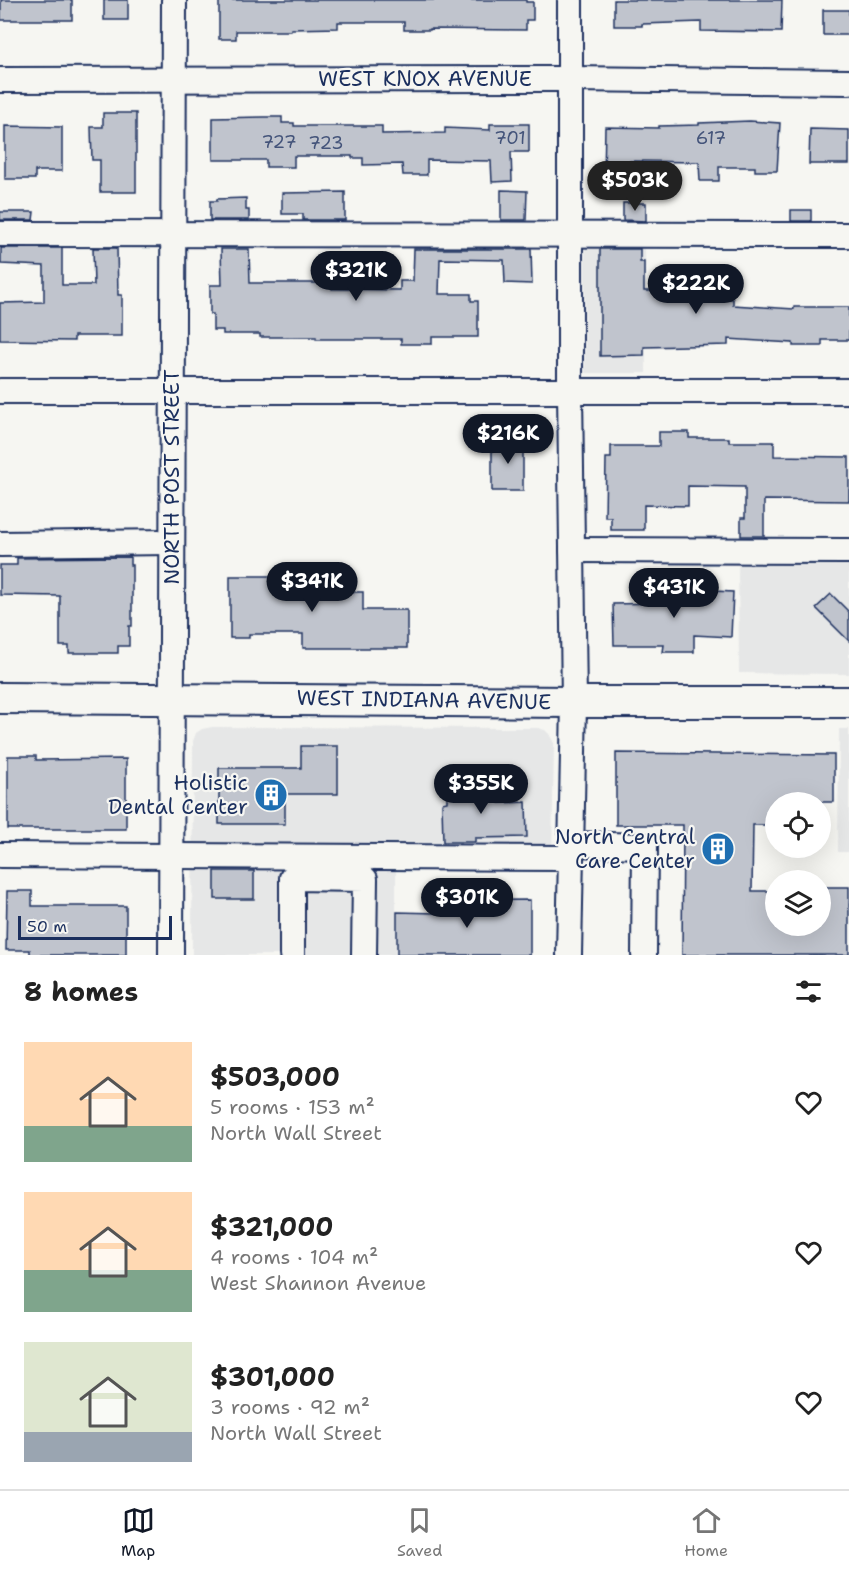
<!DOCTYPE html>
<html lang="en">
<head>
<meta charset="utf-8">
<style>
  :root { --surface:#fff; --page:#f6f6f6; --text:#222; --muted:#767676; --line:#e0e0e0; --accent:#111827 }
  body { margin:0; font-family:"Shantell Sans",sans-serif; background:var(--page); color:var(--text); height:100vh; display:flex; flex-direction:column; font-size:22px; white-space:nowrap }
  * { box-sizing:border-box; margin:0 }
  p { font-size:20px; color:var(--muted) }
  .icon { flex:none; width:33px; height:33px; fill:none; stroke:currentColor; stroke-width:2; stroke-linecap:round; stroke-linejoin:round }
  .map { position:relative; height:955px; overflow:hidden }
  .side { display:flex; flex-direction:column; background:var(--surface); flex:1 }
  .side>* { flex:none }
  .fabs { position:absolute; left:765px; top:792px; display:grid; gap:12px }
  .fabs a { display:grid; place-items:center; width:66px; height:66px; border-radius:50%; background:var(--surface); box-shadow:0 6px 24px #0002; font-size:30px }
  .scale { position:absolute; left:18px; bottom:15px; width:154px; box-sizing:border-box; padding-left:6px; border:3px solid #1b2f5e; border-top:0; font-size:16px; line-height:21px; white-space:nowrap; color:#1b2f5e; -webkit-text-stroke:4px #f6f6f2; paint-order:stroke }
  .price { position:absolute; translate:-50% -51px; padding:0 14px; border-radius:21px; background:var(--accent); color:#fff; font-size:20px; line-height:39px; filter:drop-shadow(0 2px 3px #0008) }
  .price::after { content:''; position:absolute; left:50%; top:36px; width:18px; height:14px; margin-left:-9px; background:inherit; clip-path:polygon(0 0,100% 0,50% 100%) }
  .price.selected { background:#222; color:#fff }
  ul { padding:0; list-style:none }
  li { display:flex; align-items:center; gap:18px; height:150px; padding:0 24px }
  li span { display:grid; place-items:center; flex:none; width:168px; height:120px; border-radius:0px; color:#555 }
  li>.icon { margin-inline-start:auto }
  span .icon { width:72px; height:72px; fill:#fffc; stroke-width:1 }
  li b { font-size:26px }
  h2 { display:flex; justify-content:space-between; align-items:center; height:72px; padding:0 24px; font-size:26px }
  .dock { display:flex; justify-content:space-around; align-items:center; height:84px; border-top:2px solid var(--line); background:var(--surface); font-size:16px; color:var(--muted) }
  .dock a { display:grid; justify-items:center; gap:3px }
  .dock .selected { color:var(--accent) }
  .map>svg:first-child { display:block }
  .built { fill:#e6e7e7 }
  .building { fill:#c0c4cd; stroke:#1b2f5e; stroke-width:1.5 }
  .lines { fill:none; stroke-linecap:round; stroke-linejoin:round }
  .minor-casing { stroke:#1b2f5e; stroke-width:28 }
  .major-casing { stroke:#1b2f5e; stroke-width:34 }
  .minor { stroke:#f6f6f2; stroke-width:24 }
  .major { stroke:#f6f6f2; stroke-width:30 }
  .labels { text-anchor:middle; stroke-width:4.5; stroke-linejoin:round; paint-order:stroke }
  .number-label { font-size:18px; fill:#44547a }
  .street-label { font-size:21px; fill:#1b2f5e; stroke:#f6f6f2 }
  .poi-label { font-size:21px; fill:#1b2f5e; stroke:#f6f6f2; text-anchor:end }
</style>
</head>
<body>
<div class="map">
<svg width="849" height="955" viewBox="0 0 849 955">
  <rect width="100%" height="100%" fill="#f6f6f2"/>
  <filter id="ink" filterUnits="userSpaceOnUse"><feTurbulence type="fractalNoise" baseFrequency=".0167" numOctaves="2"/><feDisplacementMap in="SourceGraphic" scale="12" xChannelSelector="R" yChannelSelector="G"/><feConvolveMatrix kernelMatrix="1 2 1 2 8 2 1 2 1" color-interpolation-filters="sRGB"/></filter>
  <g filter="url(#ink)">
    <g class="built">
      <path d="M585 239H645L646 373H585Z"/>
      <path d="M738 556 849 558V674L739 673Z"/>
      <path d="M212 727 538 728 545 730 549 734 554 743 552 861 396 862V955H192L193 741 196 733 202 729Z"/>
      <path d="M839 729H849V852H838Z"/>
    </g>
    <g class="building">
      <rect x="1" y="0" width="71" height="20"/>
      <rect x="104" y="0" width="24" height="20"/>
      <path d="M219 0H526V2H533V20H526V30L430 29V30H404V22H338V28L291 29V31H236V39H219Z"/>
      <path d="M614 0H782L781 32 701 31V22L642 24V26H614Z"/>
      <rect x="823" y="10" width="26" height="25"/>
      <path d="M103 113H136V192H100V160H92L91 127H103Z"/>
      <path d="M264 117H282V123H294V126H382V134L445 133V128L490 130V124H529V152H511L512 181 492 182 491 161 427 160V175H403L402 164 363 165V158H352V156H294V167H266V160H213V118Z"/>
      <path d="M750 121 780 123 777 171H755V167H719V181H700L699 162 630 161V175H604L605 127 659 128V126L699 125V123Z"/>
      <path d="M5 126 62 127V171H35V179H5Z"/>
      <path d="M810 129 849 130V164H809Z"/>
      <path d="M501 190 527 191 526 220H501Z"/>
      <path d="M345 192V220H303V214H282V193Z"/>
      <path d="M246 198V210H249V220H210V201H217V199Z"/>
      <path d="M623 203H646V221L623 220Z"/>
      <rect x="791" y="210" width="20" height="11"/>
      <path d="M0 212H34L33 220H0Z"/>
      <path d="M1 248H62V285H94L93 248H117L118 295H122V336H74V341L0 340V303L44 302V266L1 264Z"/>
      <path d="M221 249H249L250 283H332V289L400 290V281H413L414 249H531L532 284 505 283 504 260 440 259 439 294H471V301H478V337H432V344H401V339H316V337H260V334H223V330H213V314H210V285H222Z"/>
      <path d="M600 249H640V262H644V291H687V299H733V305L794 309V307H849V340H822V346H793V343L728 339V345L644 347V355L600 356Z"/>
      <path d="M659 432H689V438H729V442H774V456L849 457V501L764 500V536H741V518H745V487L688 486V506L644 505V530H611V517H605L606 458H611V446H659Z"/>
      <path d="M523 438V491H492V439Z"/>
      <path d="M130 557V565H132V626H129V646H118V653H69V646H60V596L0 595V565H17V558Z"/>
      <path d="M230 576H346V592H363V610H407V648H303V634H249V638H230Z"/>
      <path d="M660 584H694V590L733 592 731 637 694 635V652H663L664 645H614L613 604 660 603Z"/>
      <path d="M831 594 849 612V641L816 608Z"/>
      <path d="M301 746H338V794H285V824H219V768H301Z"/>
      <path d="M616 753 834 755V802H776V825H753L752 891H776V926H820V887H849V955H682L683 825H616Z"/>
      <path d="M8 756H36V760L126 759V829H8Z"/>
      <path d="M461 783H488V790H499V803L526 802 527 837 475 838V842H443L442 803 447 802V789H461Z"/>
      <rect x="215" y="871" width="39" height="28"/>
      <path d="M7 891H32V906H126V955H30V950H6Z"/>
      <path d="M530 900V955H397V912L437 913V901Z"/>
    </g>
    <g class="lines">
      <g class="minor-casing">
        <g id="minor">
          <path d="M0 80 570 79 849 82"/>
          <path d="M0 234 849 235"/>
          <path d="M0 391H849"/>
          <path d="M0 544 171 542"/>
          <path d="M572 550 849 551"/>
          <path d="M571 844 645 846 644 955"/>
          <path d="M0 855 571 858"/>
          <path d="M171 955 174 0"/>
          <path d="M292 955V878L365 879 364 955"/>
          <path d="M569 955 574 702 570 391V0"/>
        </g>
      </g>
      <g class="major-casing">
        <path id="major" d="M0 698 574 702H849"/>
      </g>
      <use href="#minor" class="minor"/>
      <use href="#major" class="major"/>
    </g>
  </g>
  <defs>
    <g id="building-disc" transform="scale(1.725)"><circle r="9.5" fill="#1f6fb2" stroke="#f6f6f2"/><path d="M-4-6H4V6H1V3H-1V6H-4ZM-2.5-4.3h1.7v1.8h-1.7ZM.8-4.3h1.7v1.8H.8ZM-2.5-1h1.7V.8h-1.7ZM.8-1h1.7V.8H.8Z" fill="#fff"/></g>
  </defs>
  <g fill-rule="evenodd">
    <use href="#building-disc" x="271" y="795"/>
    <use href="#building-disc" x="718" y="849"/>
  </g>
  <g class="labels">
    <g class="number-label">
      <text x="510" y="144">701</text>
      <text x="711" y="144">617</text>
      <text x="279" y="148">727</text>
      <text x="326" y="149">723</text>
    </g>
    <g class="street-label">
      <text x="425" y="86">WEST KNOX AVENUE</text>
      <text transform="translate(172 477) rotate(-90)" y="7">NORTH POST STREET</text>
      <text transform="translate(424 700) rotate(1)" y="7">WEST INDIANA AVENUE</text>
    </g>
    <g class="poi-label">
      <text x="248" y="790">Holistic<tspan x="248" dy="24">Dental Center</tspan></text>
      <text x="695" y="844">North Central<tspan x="695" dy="24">Care Center</tspan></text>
    </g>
  </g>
</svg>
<div class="fabs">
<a><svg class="icon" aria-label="locate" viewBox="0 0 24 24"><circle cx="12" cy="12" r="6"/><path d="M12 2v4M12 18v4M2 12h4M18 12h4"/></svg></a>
<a><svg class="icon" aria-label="layers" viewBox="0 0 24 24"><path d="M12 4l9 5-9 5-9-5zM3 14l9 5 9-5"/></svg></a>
</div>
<div class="scale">50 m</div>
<b class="price selected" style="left:635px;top:212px">$503K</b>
<b class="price" style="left:356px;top:302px">$321K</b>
<b class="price" style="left:696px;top:315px">$222K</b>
<b class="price" style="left:508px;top:465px">$216K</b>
<b class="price" style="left:312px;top:613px">$341K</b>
<b class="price" style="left:674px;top:619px">$431K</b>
<b class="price" style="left:481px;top:815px">$355K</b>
<b class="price" style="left:467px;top:929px">$301K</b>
</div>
<section class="side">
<h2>8 homes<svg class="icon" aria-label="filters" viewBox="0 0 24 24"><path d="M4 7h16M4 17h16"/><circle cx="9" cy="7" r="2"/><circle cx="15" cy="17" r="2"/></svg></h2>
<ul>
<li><span style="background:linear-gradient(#ffd9b3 70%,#7fa58c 0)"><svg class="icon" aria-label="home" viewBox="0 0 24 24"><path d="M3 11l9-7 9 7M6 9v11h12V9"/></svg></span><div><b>$503,000</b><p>5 rooms · 153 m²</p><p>North Wall Street</p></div><svg class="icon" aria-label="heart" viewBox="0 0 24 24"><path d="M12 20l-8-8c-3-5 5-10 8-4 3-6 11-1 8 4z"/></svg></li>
<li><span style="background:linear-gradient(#ffd9b3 65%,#7fa58c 0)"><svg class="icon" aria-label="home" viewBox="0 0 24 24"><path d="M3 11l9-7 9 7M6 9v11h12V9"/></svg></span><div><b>$321,000</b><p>4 rooms · 104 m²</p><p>West Shannon Avenue</p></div><svg class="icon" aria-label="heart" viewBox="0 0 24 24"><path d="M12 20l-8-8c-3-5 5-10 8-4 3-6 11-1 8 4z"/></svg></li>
<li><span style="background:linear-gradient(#dfe7d0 75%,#9aa5b1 0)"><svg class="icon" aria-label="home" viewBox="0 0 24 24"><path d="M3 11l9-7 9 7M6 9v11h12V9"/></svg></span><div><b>$301,000</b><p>3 rooms · 92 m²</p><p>North Wall Street</p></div><svg class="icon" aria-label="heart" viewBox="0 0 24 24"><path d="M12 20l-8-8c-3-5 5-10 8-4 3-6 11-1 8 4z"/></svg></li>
</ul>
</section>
<nav class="dock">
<a class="selected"><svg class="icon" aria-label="map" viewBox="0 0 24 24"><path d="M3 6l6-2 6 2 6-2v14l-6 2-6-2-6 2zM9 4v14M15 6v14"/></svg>Map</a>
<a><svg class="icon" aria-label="saved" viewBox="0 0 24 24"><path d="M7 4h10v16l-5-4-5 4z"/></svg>Saved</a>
<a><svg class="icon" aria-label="home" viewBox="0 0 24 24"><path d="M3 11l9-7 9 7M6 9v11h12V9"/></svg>Home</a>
</nav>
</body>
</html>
